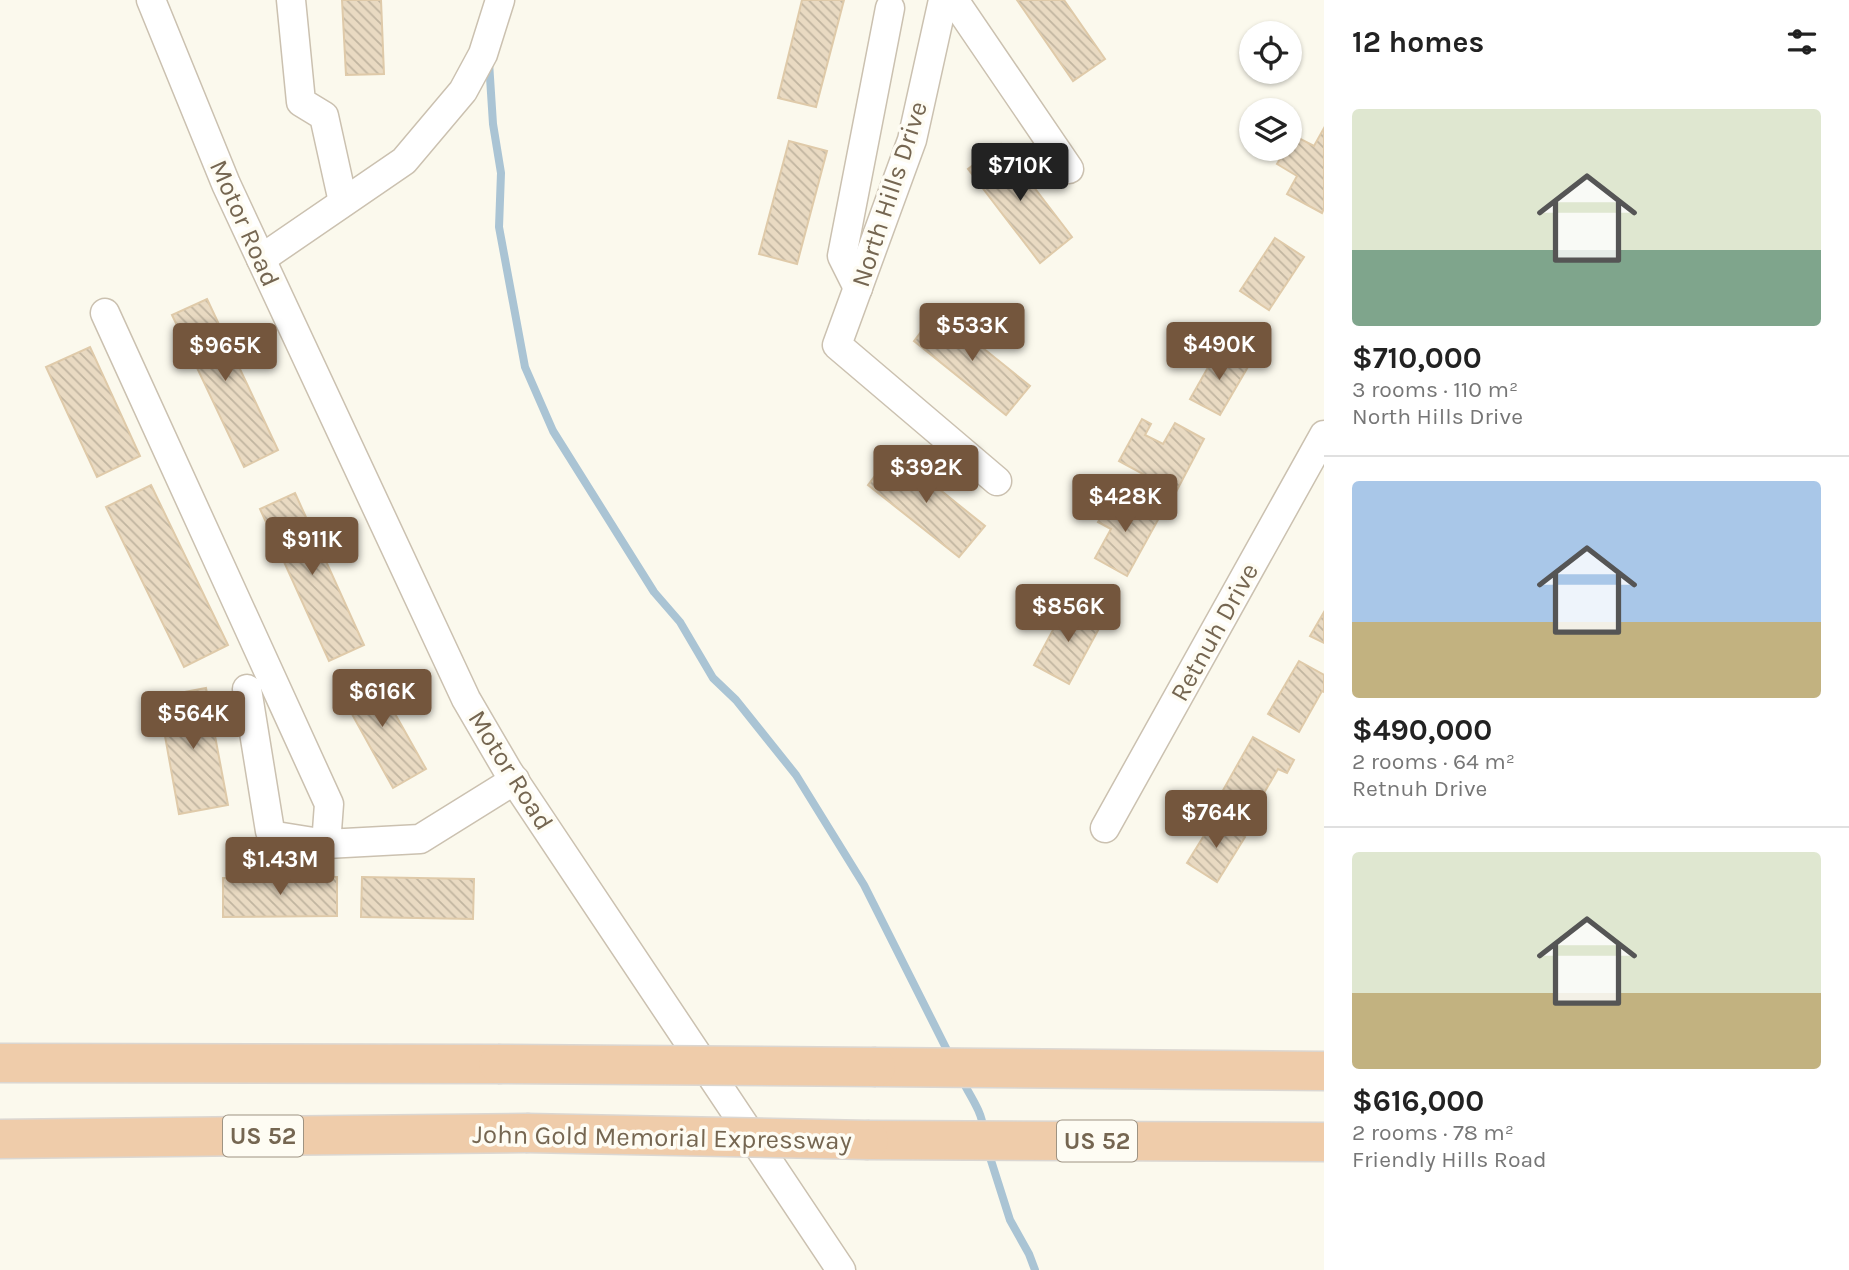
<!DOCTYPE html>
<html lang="en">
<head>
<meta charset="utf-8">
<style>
  :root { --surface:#fff; --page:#f6f6f6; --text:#222; --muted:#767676; --line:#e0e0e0; --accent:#74563d }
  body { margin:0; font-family:Karla,sans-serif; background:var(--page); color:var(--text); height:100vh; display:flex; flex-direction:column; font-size:26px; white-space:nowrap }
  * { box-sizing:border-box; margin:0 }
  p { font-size:23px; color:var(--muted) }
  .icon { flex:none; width:38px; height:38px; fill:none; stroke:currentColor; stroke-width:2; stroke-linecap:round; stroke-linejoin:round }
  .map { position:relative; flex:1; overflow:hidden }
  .panel { display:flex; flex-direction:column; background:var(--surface); width:525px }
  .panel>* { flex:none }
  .tools { position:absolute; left:1239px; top:21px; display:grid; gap:14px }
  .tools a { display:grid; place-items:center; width:63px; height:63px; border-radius:50%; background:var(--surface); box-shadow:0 2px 5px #0004; font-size:35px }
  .price { position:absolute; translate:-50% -60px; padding:0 16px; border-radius:7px; background:var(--accent); color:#fff; font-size:23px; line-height:46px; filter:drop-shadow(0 2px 4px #0008) }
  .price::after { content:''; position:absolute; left:50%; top:42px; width:21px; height:16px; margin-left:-10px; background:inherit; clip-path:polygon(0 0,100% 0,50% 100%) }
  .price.selected { background:#222; color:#fff }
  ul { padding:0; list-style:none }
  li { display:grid; align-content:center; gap:14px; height:371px; padding:0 28px }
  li+li { border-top:2px solid var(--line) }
  li span { display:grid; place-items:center; height:217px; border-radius:7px; color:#555 }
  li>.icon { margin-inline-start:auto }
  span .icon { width:126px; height:126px; fill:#fffc; stroke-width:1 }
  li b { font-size:30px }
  h2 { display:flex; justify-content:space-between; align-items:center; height:84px; padding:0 28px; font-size:30px }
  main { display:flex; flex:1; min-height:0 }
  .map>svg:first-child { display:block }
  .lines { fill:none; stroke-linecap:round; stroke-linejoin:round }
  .stream { stroke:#aac4d4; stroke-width:8 }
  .building { fill:url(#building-back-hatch); stroke:#dfcaa9; stroke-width:2 }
  .minor-casing { stroke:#cbc1b0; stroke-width:31 }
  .highway-casing { stroke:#dbd7d2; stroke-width:41 }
  .minor { stroke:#fff; stroke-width:28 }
  .highway { stroke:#efccaa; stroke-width:38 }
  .highway-bridge-casing { stroke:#dbd7d2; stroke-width:41; stroke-linecap:butt }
  .highway-bridge { stroke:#efccaa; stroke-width:38 }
  .labels { text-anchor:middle; stroke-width:7; stroke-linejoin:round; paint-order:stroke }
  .shield { fill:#fefcf3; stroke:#9e9382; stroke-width:2 }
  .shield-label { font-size:24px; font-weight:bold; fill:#756651 }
  .street-label { font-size:26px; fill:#756651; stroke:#fefcf3 }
</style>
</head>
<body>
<main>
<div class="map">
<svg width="1324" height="1270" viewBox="0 0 1324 1270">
  <defs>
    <pattern id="building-back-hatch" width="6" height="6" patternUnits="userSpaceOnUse" patternTransform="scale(1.75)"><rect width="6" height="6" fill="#e9dac2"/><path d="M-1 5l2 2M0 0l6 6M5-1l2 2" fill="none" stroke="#c1b5a0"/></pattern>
  </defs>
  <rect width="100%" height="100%" fill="#fbf9ed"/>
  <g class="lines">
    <g class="stream">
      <path d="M489 62 493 124 501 173 499 227 525 367 553 431 654 592 680 622 713 678 736 700 796 775 864 885 950 1056"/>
      <path d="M962 1080C969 1094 983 1113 983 1129"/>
      <path d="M988 1151 1010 1220 1029 1254 1035 1270"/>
    </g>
  </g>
  <g class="building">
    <path d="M342 0H381L384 74 346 75Z"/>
    <path d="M802 0H844L816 107 778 98Z"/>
    <path d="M1017 0H1064L1105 59 1073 81Z"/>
    <path d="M1324 128V208L1322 213 1287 194 1297 176 1277 164 1286 149H1290V141L1293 135 1314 146Z"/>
    <path d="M789 141 827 151 797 264 759 254Z"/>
    <path d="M1001 144 1072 237 1040 263 968 169Z"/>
    <path d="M1275 238 1304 257 1269 310 1240 291Z"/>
    <path d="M207 299 278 450 244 467 172 315Z"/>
    <path d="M937 311 1030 386 1006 415 914 341Z"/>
    <path d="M90 347 140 456 97 477 46 367Z"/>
    <path d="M1219 348 1249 365 1220 415 1190 399Z"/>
    <path d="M1142 419 1151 424 1145 435 1163 444 1175 423 1204 439 1176 492 1119 461Z"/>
    <path d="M893 452 985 526 959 557 868 485Z"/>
    <path d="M151 485 228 645 184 667 106 507Z"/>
    <path d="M295 493 364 645 329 661 260 509Z"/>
    <path d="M1114 494 1159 518 1127 576 1095 558 1111 529 1098 522Z"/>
    <path d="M1067 604 1102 623 1069 684 1034 665Z"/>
    <path d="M1324 612V643L1310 636Z"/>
    <path d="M1299 661 1324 675V692L1322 691 1299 732 1268 714Z"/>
    <path d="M371 671 426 769 393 788 338 689Z"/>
    <path d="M206 688 228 805 179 814 158 697Z"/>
    <path d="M1253 737 1294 760 1287 773 1278 769 1254 810 1222 792Z"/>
    <path d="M1215 818 1245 837 1217 882 1187 863Z"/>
    <path d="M337 877V916L223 917V878Z"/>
    <path d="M362 877 474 879 473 919 361 917Z"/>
  </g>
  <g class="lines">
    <g class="minor-casing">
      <g id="minor">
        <path d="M151 0 226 184 466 699 508 771 841 1270"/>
        <path d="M291 0 301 102 324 116 343 202"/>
        <path d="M943 0 912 140 837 345 997 481"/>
        <path d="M954 0 1069 169"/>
        <path d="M261 259 404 161 463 91 483 54 500 0"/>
        <path d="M858 288 842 256 890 8"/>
        <path d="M105 313 329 804 326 844 420 839 515 780"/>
        <path d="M247 689 270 831 276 836 326 844"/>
        <path d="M1105 828 1324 435"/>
      </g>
    </g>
    <g class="highway-casing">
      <g id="highway">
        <path d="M0 1063 498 1064"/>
        <path d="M876 1067 1324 1071"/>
        <path d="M0 1139 526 1133"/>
        <path d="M869 1140 1324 1142"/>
      </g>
    </g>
    <use href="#minor" class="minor"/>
    <use href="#highway" class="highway"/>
    <g class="highway-bridge-casing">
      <g id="highway-bridge">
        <path d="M498 1064 876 1067"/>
        <path d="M526 1133 869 1140"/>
      </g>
    </g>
    <use href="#highway-bridge" class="highway-bridge"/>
  </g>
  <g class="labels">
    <g class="shield">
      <rect x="223" y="1115.5" width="80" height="41" rx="5"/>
      <rect x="1057" y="1120.5" width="80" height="41" rx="5"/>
    </g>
    <g class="shield-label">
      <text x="263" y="1144">US 52</text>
      <text x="1097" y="1149">US 52</text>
    </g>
    <g class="street-label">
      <text transform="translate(889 194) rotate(-72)" y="9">North Hills Drive</text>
      <text transform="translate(245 223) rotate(66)" y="9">Motor Road</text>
      <text transform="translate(1214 632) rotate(-61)" y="9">Retnuh Drive</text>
      <text transform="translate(511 770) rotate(58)" y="9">Motor Road</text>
      <text transform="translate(662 1137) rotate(1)" y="9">John Gold Memorial Expressway</text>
    </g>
  </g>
</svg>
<div class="tools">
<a><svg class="icon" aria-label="locate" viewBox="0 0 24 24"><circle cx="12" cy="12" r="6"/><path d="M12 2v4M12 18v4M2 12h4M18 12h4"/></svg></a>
<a><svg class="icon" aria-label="layers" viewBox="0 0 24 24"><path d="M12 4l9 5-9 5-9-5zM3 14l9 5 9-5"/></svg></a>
</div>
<b class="price selected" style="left:1020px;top:203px">$710K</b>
<b class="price" style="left:972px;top:363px">$533K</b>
<b class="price" style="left:1219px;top:382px">$490K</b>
<b class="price" style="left:225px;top:383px">$965K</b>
<b class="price" style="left:926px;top:505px">$392K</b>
<b class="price" style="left:1125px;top:534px">$428K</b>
<b class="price" style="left:312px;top:577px">$911K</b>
<b class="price" style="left:1068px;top:644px">$856K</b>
<b class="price" style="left:382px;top:729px">$616K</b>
<b class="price" style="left:193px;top:751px">$564K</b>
<b class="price" style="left:1216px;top:850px">$764K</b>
<b class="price" style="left:280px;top:897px">$1.43M</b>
</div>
<section class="panel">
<h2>12 homes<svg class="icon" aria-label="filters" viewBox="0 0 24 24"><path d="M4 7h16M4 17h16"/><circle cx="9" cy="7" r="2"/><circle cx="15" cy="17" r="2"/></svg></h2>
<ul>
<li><span style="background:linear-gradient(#dfe7d0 65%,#7fa58c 0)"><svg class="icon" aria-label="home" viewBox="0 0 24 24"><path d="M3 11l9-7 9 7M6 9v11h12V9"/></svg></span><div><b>$710,000</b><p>3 rooms · 110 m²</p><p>North Hills Drive</p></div></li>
<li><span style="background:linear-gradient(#a9c7e8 65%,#c2b280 0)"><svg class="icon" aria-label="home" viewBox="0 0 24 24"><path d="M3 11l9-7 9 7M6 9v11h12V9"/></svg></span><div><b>$490,000</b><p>2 rooms · 64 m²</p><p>Retnuh Drive</p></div></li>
<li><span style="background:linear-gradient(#dfe7d0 65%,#c2b280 0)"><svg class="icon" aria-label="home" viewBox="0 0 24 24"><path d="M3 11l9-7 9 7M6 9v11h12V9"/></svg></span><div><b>$616,000</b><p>2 rooms · 78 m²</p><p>Friendly Hills Road</p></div></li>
</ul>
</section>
</main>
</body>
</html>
